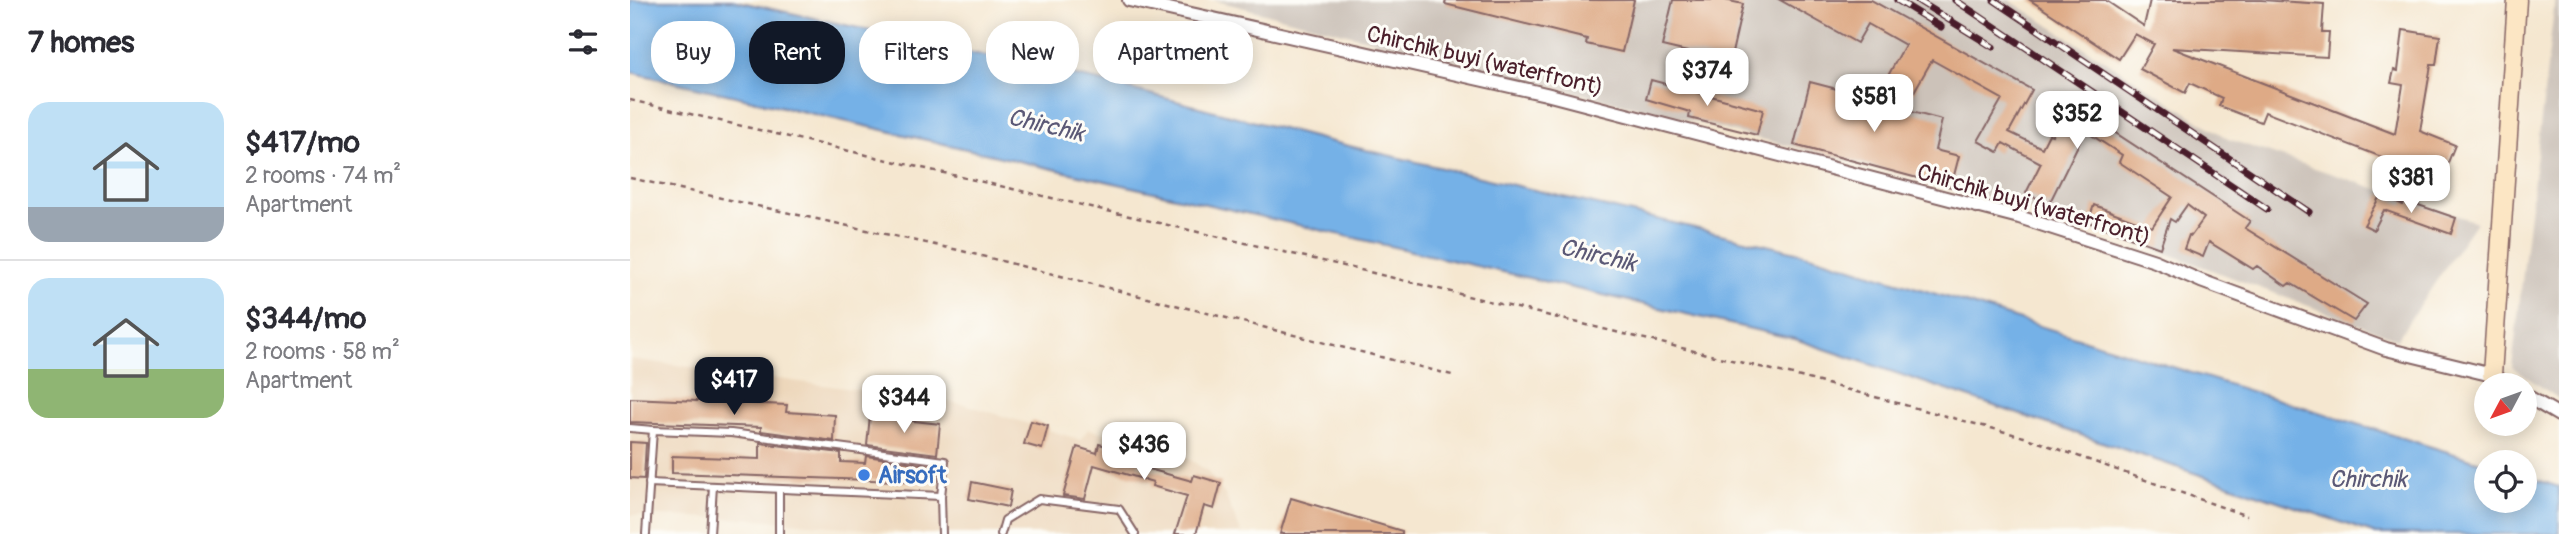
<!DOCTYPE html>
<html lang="en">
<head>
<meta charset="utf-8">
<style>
  :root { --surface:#fff; --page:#f2f2f3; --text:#2b2b33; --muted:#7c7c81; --line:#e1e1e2; --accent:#111827 }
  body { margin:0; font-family:Pangolin,sans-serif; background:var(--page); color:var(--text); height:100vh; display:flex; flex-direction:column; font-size:26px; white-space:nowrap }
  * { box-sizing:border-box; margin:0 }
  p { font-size:23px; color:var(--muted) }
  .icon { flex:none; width:38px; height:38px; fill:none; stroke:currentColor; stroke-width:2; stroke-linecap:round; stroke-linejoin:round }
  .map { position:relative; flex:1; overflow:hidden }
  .panel { display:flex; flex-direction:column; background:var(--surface); width:630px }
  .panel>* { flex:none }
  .guide { position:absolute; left:21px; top:21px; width:665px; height:63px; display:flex; gap:14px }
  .needle { width:46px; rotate:229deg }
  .tools { position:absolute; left:1844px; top:373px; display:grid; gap:14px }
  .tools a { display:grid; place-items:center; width:63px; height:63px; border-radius:50%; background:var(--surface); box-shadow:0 4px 18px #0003; font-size:35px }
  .price { position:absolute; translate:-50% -60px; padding:0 16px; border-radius:14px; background:#fff; color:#222; font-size:23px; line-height:46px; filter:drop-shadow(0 2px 4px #0008) }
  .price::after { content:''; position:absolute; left:50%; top:42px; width:21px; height:16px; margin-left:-10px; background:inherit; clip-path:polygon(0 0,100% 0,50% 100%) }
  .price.selected { background:var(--accent); color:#fff }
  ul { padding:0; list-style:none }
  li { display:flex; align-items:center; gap:21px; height:175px; padding:0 28px }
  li+li { border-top:2px solid var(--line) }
  li span { display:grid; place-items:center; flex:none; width:196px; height:140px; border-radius:21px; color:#555 }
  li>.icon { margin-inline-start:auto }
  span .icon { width:84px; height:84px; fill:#fffc; stroke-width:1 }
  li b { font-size:30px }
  h2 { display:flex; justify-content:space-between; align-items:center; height:84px; padding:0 28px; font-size:30px }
  .chip { padding:0 24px; border-radius:28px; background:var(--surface); box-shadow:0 4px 18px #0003; font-size:24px; line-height:63px }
  .chip.selected { background:var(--accent); color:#fff }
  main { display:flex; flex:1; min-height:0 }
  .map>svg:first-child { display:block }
  .built { fill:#edd7bb }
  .industrial { fill:#ccc2b9 }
  .water { fill:#75b1e7; stroke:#606889; stroke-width:2 }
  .building { fill:#deaa86 }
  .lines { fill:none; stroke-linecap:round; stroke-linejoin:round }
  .lane-casing { stroke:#866565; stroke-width:10 }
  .street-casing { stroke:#866565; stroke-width:16 }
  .secondary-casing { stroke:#866565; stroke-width:21 }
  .path { stroke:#866565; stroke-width:2.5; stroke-dasharray:5 5; stroke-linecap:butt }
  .lane { stroke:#fff; stroke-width:6 }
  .street { stroke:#fff; stroke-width:12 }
  .secondary { stroke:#fce6c4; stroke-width:18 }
  .rail-casing { stroke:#4a1f2b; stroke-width:7 }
  .rail { stroke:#fdfcf7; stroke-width:4.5; stroke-dasharray:13; stroke-linecap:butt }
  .shop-dot { fill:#3f7fe0; stroke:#fdfcf7; stroke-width:2.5 }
  .labels { text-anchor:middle; stroke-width:6; stroke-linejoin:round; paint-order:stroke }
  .street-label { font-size:23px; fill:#4a1f2b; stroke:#fdfcf7 }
  .shop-label { font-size:23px; font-weight:bold; fill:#366cbe; stroke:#fdfcf7; text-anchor:start }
  .water-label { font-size:24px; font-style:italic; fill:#5b5976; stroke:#fdfcf7 }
</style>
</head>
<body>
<main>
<section class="panel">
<h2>7 homes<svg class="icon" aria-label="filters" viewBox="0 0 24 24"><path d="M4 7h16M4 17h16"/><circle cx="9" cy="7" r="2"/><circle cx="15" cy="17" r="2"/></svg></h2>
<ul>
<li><span style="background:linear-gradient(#bfe0f5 75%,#9aa5b1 0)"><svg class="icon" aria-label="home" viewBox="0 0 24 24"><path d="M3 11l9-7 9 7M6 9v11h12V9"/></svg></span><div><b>$417/mo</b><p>2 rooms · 74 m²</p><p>Apartment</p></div></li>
<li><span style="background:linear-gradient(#bfe0f5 65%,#8fb573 0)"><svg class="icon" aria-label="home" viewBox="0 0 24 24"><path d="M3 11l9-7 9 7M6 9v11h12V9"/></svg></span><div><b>$344/mo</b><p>2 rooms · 58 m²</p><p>Apartment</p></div></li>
</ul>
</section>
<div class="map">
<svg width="1929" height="534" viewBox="0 0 1929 534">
  <rect width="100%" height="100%" fill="#fdfcf7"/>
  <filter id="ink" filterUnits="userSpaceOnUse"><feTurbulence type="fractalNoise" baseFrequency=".0143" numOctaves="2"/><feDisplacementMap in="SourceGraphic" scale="14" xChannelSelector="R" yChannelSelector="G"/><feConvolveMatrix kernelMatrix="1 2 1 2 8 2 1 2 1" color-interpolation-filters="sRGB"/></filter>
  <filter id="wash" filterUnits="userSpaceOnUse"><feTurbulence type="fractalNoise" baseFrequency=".00686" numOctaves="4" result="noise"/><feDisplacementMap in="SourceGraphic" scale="28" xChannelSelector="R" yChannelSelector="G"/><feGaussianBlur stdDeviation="1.57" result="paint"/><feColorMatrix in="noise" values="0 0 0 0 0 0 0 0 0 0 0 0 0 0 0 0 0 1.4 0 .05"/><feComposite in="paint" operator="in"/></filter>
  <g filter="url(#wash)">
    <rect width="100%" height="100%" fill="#f5e7d0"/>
    <path class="built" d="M0 359 334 404 451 440 458 429 553 455 577 471 595 495 612 534H287L125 519 0 515Z"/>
    <g class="industrial">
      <path d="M583 0H1379L1598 139 1846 222 1767 339 1536 253 1329 189Z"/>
      <path d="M1925 0H1929V399L1882 367Z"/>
    </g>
    <path class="water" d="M0 0H102L474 82 694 140 1183 256 1857 464V500H1895V476L1929 487V534H1746L1165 339 0 72Z"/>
    <g id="blocks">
      <g class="building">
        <path d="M816 0H1004L992 52 956 44 957 39 815 4Z"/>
        <path d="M1043 0H1095L1113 4 1100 62 1032 46Z"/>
        <path d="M1150 0H1241L1402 90 1379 132 1412 148 1419 134 1422 135 1435 107 1461 117 1620 221 1615 228 1737 304 1724 321 1660 283 1656 286 1627 266 1623 269 1579 242 1573 257 1554 249 1559 235 1561 236 1574 218 1557 205 1545 222 1540 219 1530 248 1458 222 1464 205 1522 227 1542 197 1489 162 1492 155 1455 131 1419 204 1396 193 1411 163 1373 143 1368 152 1348 141 1372 99 1302 60 1281 97 1254 83 1275 45 1238 24 1227 43Z"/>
        <path d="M1400 0H1475L1514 26 1520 0H1631L1694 4 1692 32H1699L1697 57 1542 48 1765 134 1773 85 1761 83 1764 70 1768 71 1773 30 1810 36 1806 65H1801L1790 131 1825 145 1811 180 1635 112 1631 122 1589 106 1592 98 1560 83 1555 93 1510 69 1524 44 1505 34 1489 59Z"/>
        <path d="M1021 80 1133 110 1127 135 1059 118 1060 112 1016 99Z"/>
        <path d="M1180 82 1276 107 1274 110 1312 120 1305 150 1329 156 1321 187 1164 145Z"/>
        <path d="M1751 194 1773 205 1774 200 1826 218 1821 234 1754 210 1744 230 1734 225Z"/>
        <path d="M0 398 157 405 156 412 205 415 204 441 131 431V427L0 422Z"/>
        <path d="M240 416 310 424 307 454 237 445Z"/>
        <path d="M401 421 418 426 412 449 394 444Z"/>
        <path d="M0 442 16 443 14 479 0 478Z"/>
        <path d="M130 443 211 453V462L235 463 236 456 298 465V482L42 473V456L130 459Z"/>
        <path d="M469 444 510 455 508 466 562 481 564 475 591 483 584 509 574 506 566 534H545L557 496 522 486 523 482 464 465 455 499 433 496 447 447 467 453Z"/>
        <path d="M342 482 381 490 378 507 339 499Z"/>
        <path d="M661 498 772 531V534H650Z"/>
      </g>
    </g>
  </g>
  <g filter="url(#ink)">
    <use href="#blocks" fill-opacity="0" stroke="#866565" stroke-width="2"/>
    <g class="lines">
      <g class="lane-casing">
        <g id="lane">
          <path d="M0 428 23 430"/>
          <path d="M19 483 311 496"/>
          <path d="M16 534 23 430 101 433 315 461 311 496 312 534"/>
          <path d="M80 534 83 486"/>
          <path d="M149 534V489"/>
          <path d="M371 534 375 520 409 499 489 509 505 534"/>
        </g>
      </g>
      <g class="street-casing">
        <g id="street">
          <path d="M499 0 916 94 1389 217 1525 261 1571 281 1756 349 1862 375 1878 385"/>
          <path d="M1895 395 1929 415"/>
        </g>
      </g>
      <g class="secondary-casing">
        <path id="secondary" d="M1862 375 1887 0"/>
      </g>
      <g class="path">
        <path d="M0 100 710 265 1163 375 1394 437 1617 516"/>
        <path d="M0 178 328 250 826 376"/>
      </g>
      <use href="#lane" class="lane"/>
      <use href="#street" class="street"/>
      <use href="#secondary" class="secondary"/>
      <g class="rail-casing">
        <g id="rail">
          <path d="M1267 0 1311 27"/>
          <path d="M1287 0 1363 47"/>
          <path d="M1325 0 1637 209"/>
          <path d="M1364 0 1679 212"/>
        </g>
      </g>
      <use href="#rail" class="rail"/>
    </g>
  </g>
  <circle class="shop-dot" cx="234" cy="475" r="7"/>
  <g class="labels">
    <g class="street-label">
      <text transform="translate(855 60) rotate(13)" y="8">Chirchik buyi (waterfront)</text>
      <text transform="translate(1404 204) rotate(16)" y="8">Chirchik buyi (waterfront)</text>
    </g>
    <g class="shop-label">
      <text x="248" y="483">Airsoft</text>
    </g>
    <g class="water-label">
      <text transform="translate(416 125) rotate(13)" y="8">Chirchik</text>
      <text transform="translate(968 255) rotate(13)" y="8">Chirchik</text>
      <text x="1738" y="487">Chirchik</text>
    </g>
  </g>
</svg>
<div class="tools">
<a><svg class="needle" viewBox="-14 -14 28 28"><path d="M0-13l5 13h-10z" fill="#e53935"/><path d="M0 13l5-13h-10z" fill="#7c7c81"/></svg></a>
<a><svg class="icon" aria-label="locate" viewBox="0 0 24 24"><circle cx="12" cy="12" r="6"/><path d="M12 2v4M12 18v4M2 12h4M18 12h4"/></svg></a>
</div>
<b class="price" style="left:1077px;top:108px">$374</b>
<b class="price" style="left:1244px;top:134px">$581</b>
<b class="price" style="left:1447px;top:151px">$352</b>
<b class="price" style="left:1781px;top:215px">$381</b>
<b class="price selected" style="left:104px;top:417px">$417</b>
<b class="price" style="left:274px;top:435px">$344</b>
<b class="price" style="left:514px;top:482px">$436</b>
<div class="guide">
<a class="chip">Buy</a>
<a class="chip selected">Rent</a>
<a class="chip">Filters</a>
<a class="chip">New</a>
<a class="chip">Apartment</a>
</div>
</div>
</main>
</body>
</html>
